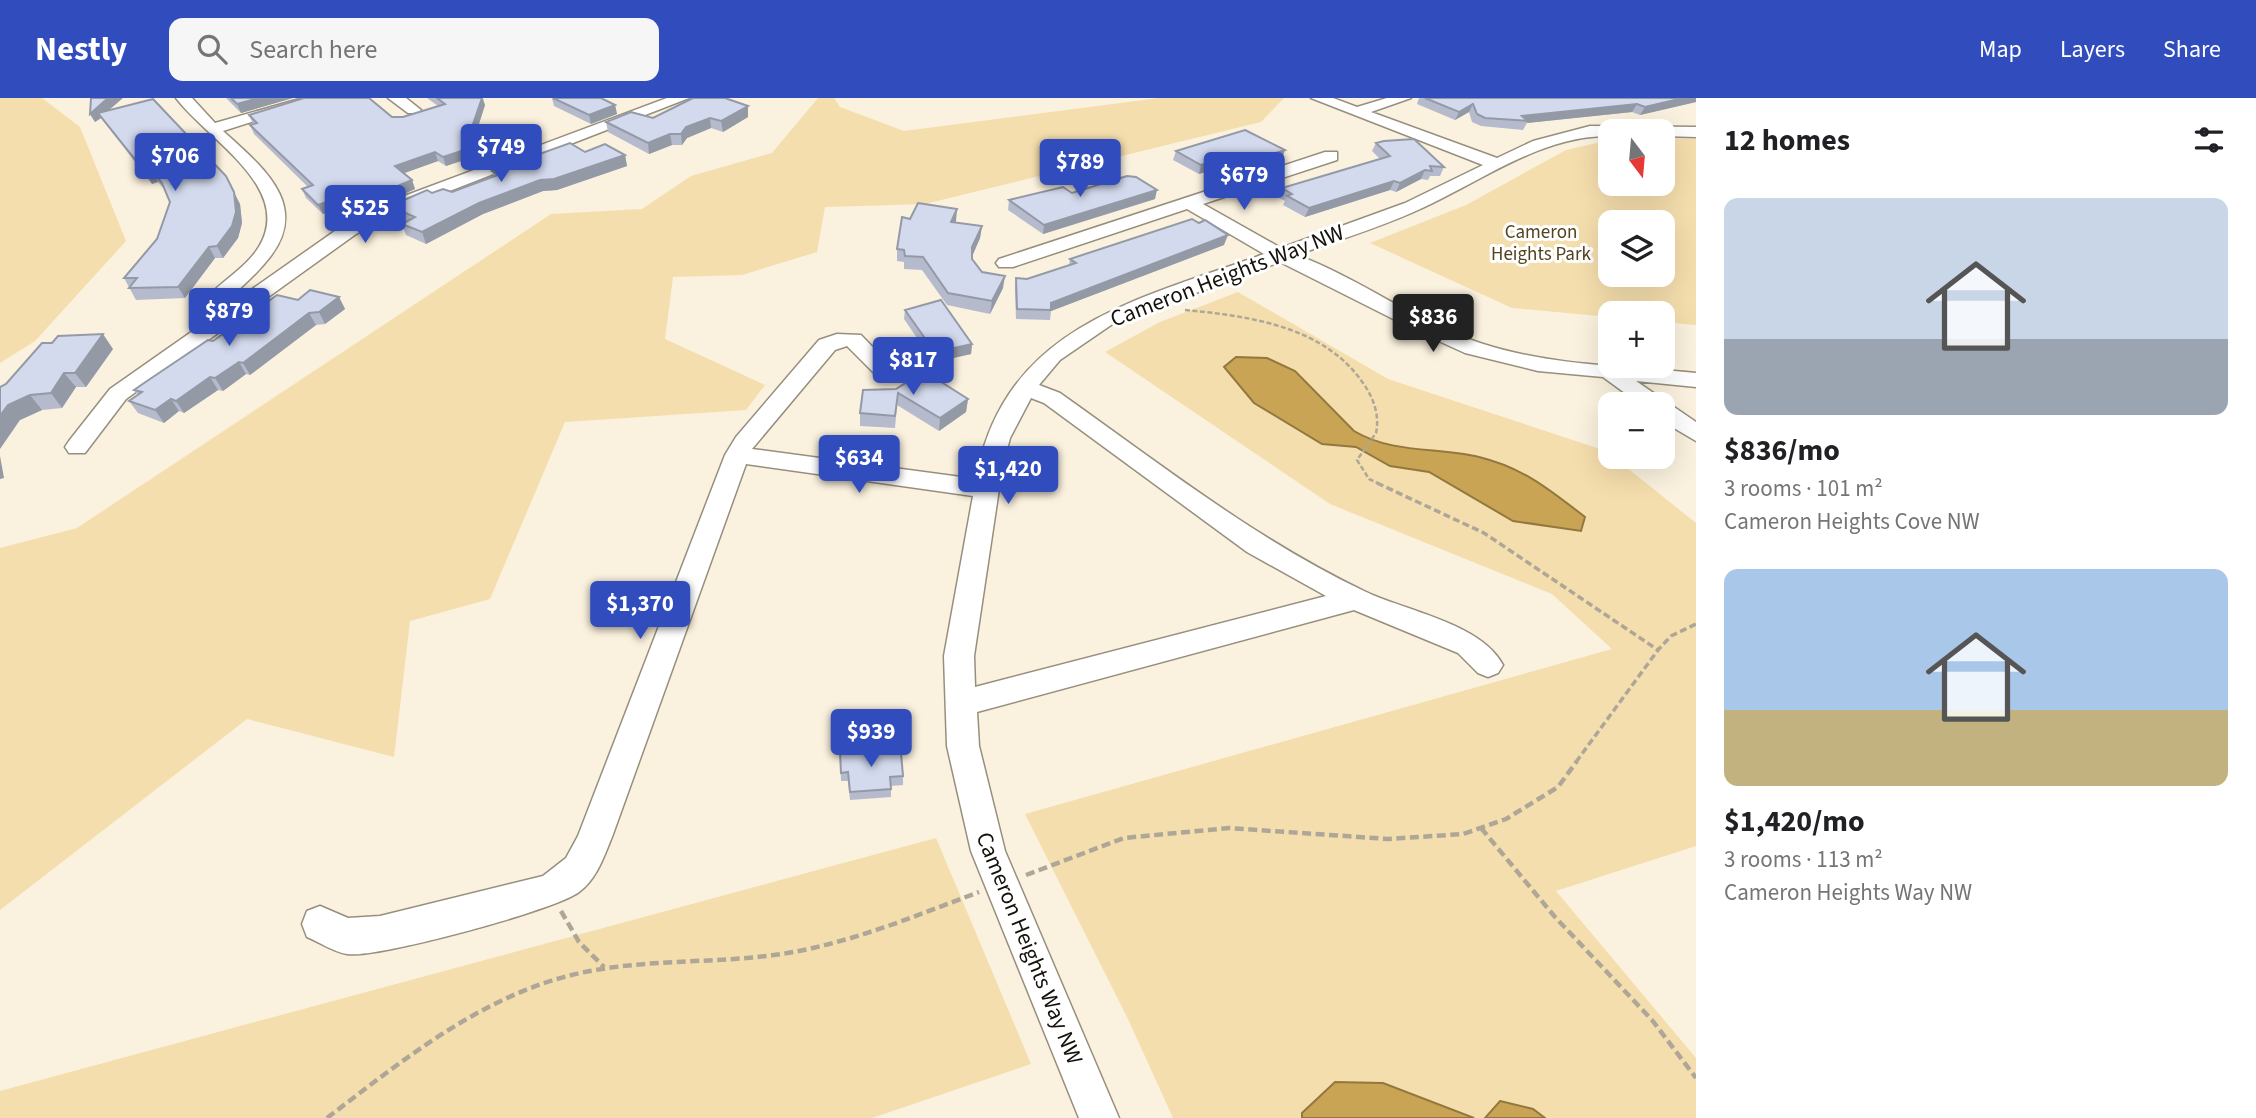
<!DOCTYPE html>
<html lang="en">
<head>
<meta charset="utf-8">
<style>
  :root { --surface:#fff; --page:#f6f6f6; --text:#202124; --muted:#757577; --accent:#314dbd }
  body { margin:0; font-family:"Source Sans 3",sans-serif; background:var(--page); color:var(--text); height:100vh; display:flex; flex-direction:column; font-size:26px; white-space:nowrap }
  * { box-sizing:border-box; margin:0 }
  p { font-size:23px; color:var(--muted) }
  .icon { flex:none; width:38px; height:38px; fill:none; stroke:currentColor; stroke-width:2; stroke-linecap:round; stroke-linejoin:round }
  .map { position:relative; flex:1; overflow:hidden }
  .side { display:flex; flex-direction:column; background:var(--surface); width:560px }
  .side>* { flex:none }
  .needle { width:46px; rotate:164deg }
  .buttons { position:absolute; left:1598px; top:21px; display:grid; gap:14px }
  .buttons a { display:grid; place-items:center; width:77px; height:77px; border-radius:14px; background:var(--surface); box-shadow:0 7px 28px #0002; font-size:35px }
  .price { position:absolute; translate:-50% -60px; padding:0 16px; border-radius:7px; background:var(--accent); color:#fff; font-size:23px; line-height:46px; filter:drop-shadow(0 2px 4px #0008) }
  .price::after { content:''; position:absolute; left:50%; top:42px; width:21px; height:16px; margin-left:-10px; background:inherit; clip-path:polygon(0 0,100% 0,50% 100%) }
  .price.active { background:#222; color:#fff }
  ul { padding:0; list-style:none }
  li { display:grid; align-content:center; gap:14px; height:371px; padding:0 28px }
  li span { display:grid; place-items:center; height:217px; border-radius:14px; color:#555 }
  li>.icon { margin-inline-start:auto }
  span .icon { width:126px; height:126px; fill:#fffc; stroke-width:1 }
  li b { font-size:30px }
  h2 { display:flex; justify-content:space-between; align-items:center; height:84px; padding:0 28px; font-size:30px }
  header { display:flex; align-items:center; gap:42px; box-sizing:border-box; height:98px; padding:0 35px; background:var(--accent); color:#fff }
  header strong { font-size:33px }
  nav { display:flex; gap:38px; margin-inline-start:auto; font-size:24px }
  .search { width:490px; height:63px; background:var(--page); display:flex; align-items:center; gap:18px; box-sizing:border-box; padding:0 24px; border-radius:14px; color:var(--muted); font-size:26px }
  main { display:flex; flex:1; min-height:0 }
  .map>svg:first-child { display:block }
  .green { fill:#f5dead; fill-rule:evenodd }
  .water { fill:#c8a454; stroke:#92783e; stroke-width:2 }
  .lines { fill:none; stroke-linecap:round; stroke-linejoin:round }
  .minor-casing { stroke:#978f7e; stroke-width:3 }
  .path-far2 { stroke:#aea798; stroke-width:2.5; stroke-dasharray:5 2.5; stroke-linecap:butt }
  .path-far1 { stroke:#aea798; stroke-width:3.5; stroke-dasharray:7 3.5; stroke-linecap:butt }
  .path { stroke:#aea798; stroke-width:4.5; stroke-dasharray:9 4.5; stroke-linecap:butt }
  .minor { fill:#fff; fill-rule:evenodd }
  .wall { fill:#b5bbcc }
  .shaded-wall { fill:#9499a6 }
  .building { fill:#d3daed; stroke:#9499a6; stroke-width:2 }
  .labels { text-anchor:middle; stroke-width:6; stroke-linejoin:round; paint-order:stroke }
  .far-park-label { font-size:19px; fill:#524320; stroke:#fff }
  .street-label { font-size:23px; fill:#15120c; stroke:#fff }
</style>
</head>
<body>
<header>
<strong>Nestly</strong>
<div class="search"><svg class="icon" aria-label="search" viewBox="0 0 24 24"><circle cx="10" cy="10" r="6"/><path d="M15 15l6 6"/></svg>Search here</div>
<nav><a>Map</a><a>Layers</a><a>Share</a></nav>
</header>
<main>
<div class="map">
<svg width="1696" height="1020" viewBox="0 0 1696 1020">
  <rect width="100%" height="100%" fill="#faf1de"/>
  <g class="green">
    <path d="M0 0H42L80 29 126 143 35 243 0 265Z"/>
    <path d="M818 0H834L840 9 904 33 1159 0H1284L1261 24 925 106 825 109 817 154 742 177 673 179 665 241 765 287 746 312 565 324 490 501 410 523 394 659 247 621 0 812V450L77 430 551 116 642 111 691 78 772 55Z"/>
    <path d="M1663 40 1696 41V227L1663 224 1662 215H1610V219L1512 210 1370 145 1466 107 1566 52 1610 42V86H1662ZM1610 124H1662V177H1610Z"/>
    <path d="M1238 194 1388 281 1606 353 1696 425V748L1556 793 1696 960V1020H1173L1128 921 1025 716 1612 551 1552 496 1330 406 1105 254 1160 224Z"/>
    <path d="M936 740 1031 966 872 1020H0V993Z"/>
  </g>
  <g class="water">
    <path d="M1236 259 1267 260 1295 273 1354 333C1393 356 1437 349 1479 359 1524 370 1550 392 1585 419L1581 433 1513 423 1429 374 1390 368 1356 349 1322 346 1254 305 1224 269Z"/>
    <path d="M1335 984 1383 985 1474 1020H1302V1015Z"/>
    <path d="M1500 1003 1533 1011 1545 1020H1485Z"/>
  </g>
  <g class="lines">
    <g class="minor-casing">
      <g id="minor">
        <path d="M176 0H192L215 25 303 0H327L223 33C264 70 314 110 265 165 251 182 234 195 219 211L221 213 342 128 399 100 667 0H689L411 108 356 136 126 301 85 355H69L65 349 69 343 110 291 207 223 198 212 200 208C216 185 246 172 260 147 293 89 207 41 176 0Z"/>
        <path d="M388 0H406L421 12 418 15H408Z"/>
        <path d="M1311 0H1333L1357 9 1387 0H1411L1371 14 1497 60 1533 43 1590 28 1696 29V39L1662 38V33H1610V38C1541 37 1479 85 1418 112 1379 130 1337 142 1297 157 1361 181 1416 224 1480 245 1550 268 1624 268 1696 275V289L1636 283 1696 324V343L1662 323V306H1640L1603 279 1538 273 1465 255 1421 235 1280 164 1114 225 1060 262 1039 287 1060 295C1159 365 1255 441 1364 493 1405 513 1481 525 1503 567L1498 575 1488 579 1478 575 1458 555 1354 512 977 614 979 648 1005 753 1119 1020H1079L971 753 947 648 944 558 973 398 746 366 612 739C604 758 597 781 579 794 556 812 375 861 347 856 334 854 319 844 307 839L302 826 307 813 320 808 348 820 380 818 543 778 566 760 578 738 725 357 736 339 819 242 837 236 861 237 892 269 889 274H873L847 248 835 252 752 351 976 381C1004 227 1139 202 1264 156L1187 111 1013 169H999L996 165 999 161 1325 54H1337V62L1203 106 1281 150 1405 105 1483 67ZM1031 300 1044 305 1247 454 1326 498 975 589 974 558 1002 371 1010 340Z"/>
      </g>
    </g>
    <path class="path-far2" d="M1185 212C1249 218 1324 228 1363 285 1373 299 1380 317 1376 335L1357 362 1369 381 1380 386"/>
    <g class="path-far1">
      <path d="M1377 385 1484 435 1658 552"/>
      <path d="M1576 664 1658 552 1671 538 1696 526"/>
    </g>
    <g class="path">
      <path d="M1481 730 1555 819 1652 922 1696 980"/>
      <path d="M1026 777 1124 740 1229 730 1388 741 1463 736 1506 721 1558 689 1577 663"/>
      <path d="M561 813 579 844 604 869"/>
      <path d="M327 1020C398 966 470 907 557 881 630 859 708 867 782 856 851 845 915 818 979 794"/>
    </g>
    <use href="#minor" class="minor"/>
  </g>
  <g class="wall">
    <path d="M226 0H293L241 15Z"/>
    <path d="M427 0H483L485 7 477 32 484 36 487 45 480 48 482 56 446 68 438 63 404 75 412 82 415 91 373 110 345 117 336 111 323 116 306 100 302 91 308 89 254 36 250 27 253 26 249 17 403 19 438 8Z"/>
    <path d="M552 0 615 7 617 16 591 26 554 8Z"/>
    <path d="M1419 0H1696V4L1640 17 1632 14 1527 25 1523 32 1481 28 1472 24 1469 14 1455 22 1417 6Z"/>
    <path d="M748 8V19L723 34 711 30 687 40 682 47H672L649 56 608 34 606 24 653 20Z"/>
    <path d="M110 11 240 106 242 125 238 140 223 160H215L185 200 136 202 124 180 157 141 170 104 165 92 158 84 152 86 101 20 95 24 90 16Z"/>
    <path d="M1376 45 1444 69 1440 78H1430L1428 82 1421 81 1396 94 1390 92 1305 119 1283 107 1285 103 1279 100 1282 90 1380 61 1372 53Z"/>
    <path d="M1176 53 1282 61 1221 81 1208 73 1199 76 1173 62Z"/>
    <path d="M585 54 625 57 627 68 557 92 543 93 483 116 426 146 406 137 402 126 405 124 395 119 390 108 432 95 452 94 494 79 492 73Z"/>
    <path d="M1072 95 1155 101 1043 136 1008 112 1009 102Z"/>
    <path d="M957 111 955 124 982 128 980 140 972 158V161L982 174 1003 190 990 216 947 207 922 172 904 171V164L897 163V151L910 121Z"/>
    <path d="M1224 147 1051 213 1050 222 1016 221 1015 190 1016 180 1027 181 1069 167 1070 161Z"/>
    <path d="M339 199 345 211 325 226 316 227 250 277 246 276 223 293 218 292 184 315 179 313 164 325 138 315 129 303 138 297 134 292 213 243Z"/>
    <path d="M905 212 972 246 971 256 944 262 937 254 928 256 904 221Z"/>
    <path d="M113 251 86 289H76L62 310 42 312 20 322 0 289Z"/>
    <path d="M863 292 968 301 966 314 939 333 897 307 895 330 860 328V315Z"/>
    <path d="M840 654 887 655 903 678V687L891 688V699L850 702 848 683H841Z"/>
  </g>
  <g class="shaded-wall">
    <path d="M108 0H123L101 19 98 15 101 20 95 24 90 16Z"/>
    <path d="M259 0H293L241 15 237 6Z"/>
    <path d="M482 0 485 7 475 38 472 29Z"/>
    <path d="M1683 0H1696V4L1640 17 1645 9Z"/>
    <path d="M1473 6 1469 14 1455 22 1459 14Z"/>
    <path d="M1637 6 1632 14 1527 25 1528 23 1522 18Z"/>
    <path d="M615 7 617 16 591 26 589 17Z"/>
    <path d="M748 8V19L723 34 721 23Z"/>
    <path d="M710 20 711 30 687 40 682 47 681 36 686 29Z"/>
    <path d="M484 36 487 45 480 48 482 56 446 68 443 59 471 42Z"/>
    <path d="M670 36 672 47 649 56 648 45Z"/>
    <path d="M1285 52 1282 61 1281 62 1221 81 1224 72Z"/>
    <path d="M435 54 438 63 399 77 395 68Z"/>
    <path d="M625 57 627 68 557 92 543 93 483 116 426 146 422 134 479 105 540 82Z"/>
    <path d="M1210 64 1208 73 1199 76 1201 67Z"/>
    <path d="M1425 72 1421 81 1396 94 1400 85Z"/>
    <path d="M152 73 158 84 152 86 146 75Z"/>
    <path d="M226 78 240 106 242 125 238 140 223 160 217 148Z"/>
    <path d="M412 82 415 91 373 110 345 117 341 108Z"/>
    <path d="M1394 83 1390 92 1305 119 1309 110Z"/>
    <path d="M1157 92 1155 101 1043 136 1044 127Z"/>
    <path d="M332 102 336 111 323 116 318 107Z"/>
    <path d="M957 111 956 123 950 136 951 124Z"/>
    <path d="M982 128 980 140 971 161 972 149Z"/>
    <path d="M1228 137 1224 147 1051 213V205Z"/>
    <path d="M209 149 215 160 185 200 178 189Z"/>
    <path d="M1005 178 1003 190 990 216 992 203Z"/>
    <path d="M339 199 345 211 325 226 319 214Z"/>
    <path d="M309 215 316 227 250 277 243 265Z"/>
    <path d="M103 236 113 251 86 289 75 275Z"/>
    <path d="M938 244 937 254 928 256 929 246Z"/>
    <path d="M972 246 971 256 944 262 945 252Z"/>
    <path d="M239 264 246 276 223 293 215 280Z"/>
    <path d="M64 275 76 289 62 310 51 295Z"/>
    <path d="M210 279 218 292 184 315 176 303Z"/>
    <path d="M30 297 42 312 20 322 0 351V318L8 307Z"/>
    <path d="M171 301 179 313 164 325 155 312Z"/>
    <path d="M968 301 966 314 939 333 940 320Z"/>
    <path d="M0 358 4 380 0 381Z"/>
  </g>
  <g class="building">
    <path d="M91 0H108L90 16Z"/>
    <path d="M231 0H259L237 6Z"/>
    <path d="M304 0H369L392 19H403L445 6 437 0H482L472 29 484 36 471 42 480 47 443 59 435 54 395 68 412 82 369 100 341 108 332 102 318 107 302 91 313 87 250 27 257 25 249 17Z"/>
    <path d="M553 0H601L615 7 589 17Z"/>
    <path d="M693 0H725L748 8 721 23 710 20 686 29 681 36H670L648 45 606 24 631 14 653 20Z"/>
    <path d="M1425 0H1683L1645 9 1637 6 1522 18 1528 23 1485 20 1477 16 1473 6 1459 14Z"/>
    <path d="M153 1 226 78 234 94 236 114 232 128 217 148 209 149 178 189 129 190 137 180H124L157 141 170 104 162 85 152 73 146 75 98 15Z"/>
    <path d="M1245 32 1285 52 1224 72 1210 64 1201 67 1176 53Z"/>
    <path d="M1414 41 1444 69 1430 68 1432 73 1425 72 1400 85 1394 83 1309 110 1287 98 1292 96 1282 90 1390 58 1376 45 1384 43Z"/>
    <path d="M570 45 585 54 605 46 625 57 554 81 540 82 479 105 422 134 402 126 415 119 390 108 427 92 432 95 443 91 452 94 498 77 492 73Z"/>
    <path d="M1127 78 1136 79 1157 92 1044 127 1009 102 1063 89 1072 95Z"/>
    <path d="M918 105 957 111 951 124 982 128 972 149V161L982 174 1005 178 992 203 948 195 923 159 905 158 904 152 897 151 902 119 910 121Z"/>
    <path d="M1192 121 1199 125 1205 122 1228 137 1051 205V212L1017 211 1016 180 1027 181 1076 165 1070 161Z"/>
    <path d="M310 192 339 199 319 214 309 215 243 265 239 264 215 280 210 279 176 303 171 301 155 312 129 303 142 294 134 292 147 283 208 242 213 243 277 197 298 202Z"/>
    <path d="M941 202 972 246 945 252 938 244 929 246 905 212Z"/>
    <path d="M103 236 75 275H64L51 295 30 297 8 307 0 318V289L6 286 42 245H52L58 238Z"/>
    <path d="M924 273 968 301 940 320 898 295 895 318 860 315 863 292 896 291Z"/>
    <path d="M886 651 887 655H901L903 678 890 679 891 691 850 694 848 674 841 675 840 654Z"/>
  </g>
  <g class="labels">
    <g class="far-park-label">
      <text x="1541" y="140">Cameron<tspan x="1541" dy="22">Heights Park</tspan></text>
    </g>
    <g class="street-label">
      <text transform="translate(1227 177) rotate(-21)" y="8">Cameron Heights Way NW</text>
      <text transform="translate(1030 850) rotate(68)" y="8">Cameron Heights Way NW</text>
    </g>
  </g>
</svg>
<div class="buttons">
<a><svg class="needle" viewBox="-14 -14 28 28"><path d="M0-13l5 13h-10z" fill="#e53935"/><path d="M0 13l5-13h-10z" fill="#757577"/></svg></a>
<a><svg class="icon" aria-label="layers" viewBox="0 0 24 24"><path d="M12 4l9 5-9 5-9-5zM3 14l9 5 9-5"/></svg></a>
<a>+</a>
<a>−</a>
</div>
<b class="price" style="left:501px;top:86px">$749</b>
<b class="price" style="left:175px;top:95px">$706</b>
<b class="price" style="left:1080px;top:101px">$789</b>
<b class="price" style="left:1244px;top:114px">$679</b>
<b class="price" style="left:365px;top:147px">$525</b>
<b class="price" style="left:229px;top:250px">$879</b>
<b class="price active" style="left:1433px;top:256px">$836</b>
<b class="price" style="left:913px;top:299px">$817</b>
<b class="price" style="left:859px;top:397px">$634</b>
<b class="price" style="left:1008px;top:408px">$1,420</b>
<b class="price" style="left:640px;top:543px">$1,370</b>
<b class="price" style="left:871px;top:671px">$939</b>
</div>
<section class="side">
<h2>12 homes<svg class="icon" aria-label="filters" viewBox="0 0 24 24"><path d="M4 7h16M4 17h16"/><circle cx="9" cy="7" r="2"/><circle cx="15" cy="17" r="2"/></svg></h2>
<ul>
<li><span style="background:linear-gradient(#c9d6e8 65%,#9aa5b1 0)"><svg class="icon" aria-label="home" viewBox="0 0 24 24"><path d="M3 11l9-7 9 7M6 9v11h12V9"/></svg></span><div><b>$836/mo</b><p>3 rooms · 101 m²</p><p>Cameron Heights Cove NW</p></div></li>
<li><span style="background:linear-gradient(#a9c7e8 65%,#c2b280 0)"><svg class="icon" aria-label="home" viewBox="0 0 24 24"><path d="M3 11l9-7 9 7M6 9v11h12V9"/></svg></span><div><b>$1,420/mo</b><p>3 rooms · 113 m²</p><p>Cameron Heights Way NW</p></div></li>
</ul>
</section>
</main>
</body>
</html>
